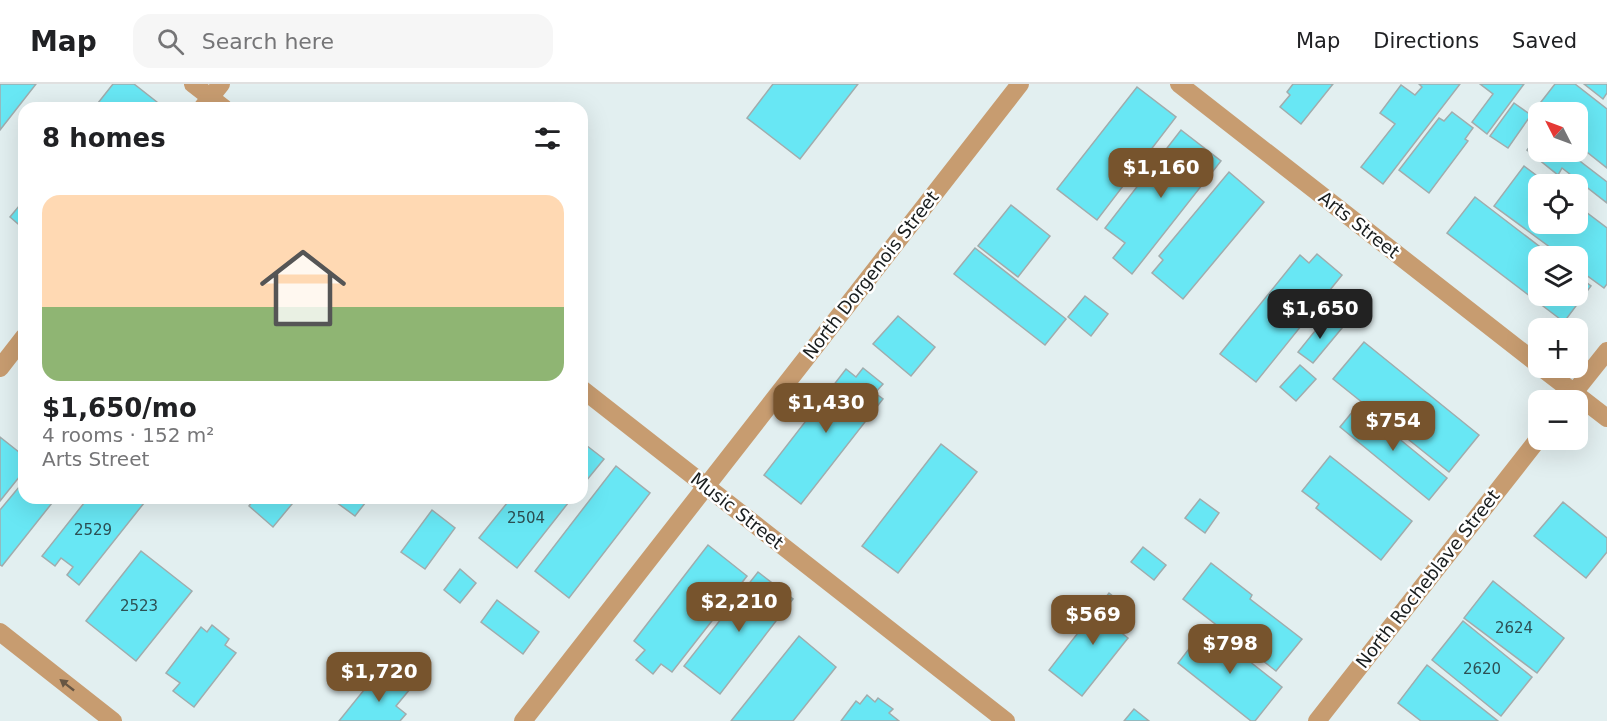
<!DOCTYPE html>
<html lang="en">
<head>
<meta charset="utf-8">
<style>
  :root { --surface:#fff; --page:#f6f6f6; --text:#202124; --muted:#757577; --line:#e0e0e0; --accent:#77542d }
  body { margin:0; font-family:"DejaVu Sans",sans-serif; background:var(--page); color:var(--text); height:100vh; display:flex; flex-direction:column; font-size:22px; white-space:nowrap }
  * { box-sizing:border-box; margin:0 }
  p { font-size:20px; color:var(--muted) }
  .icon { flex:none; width:33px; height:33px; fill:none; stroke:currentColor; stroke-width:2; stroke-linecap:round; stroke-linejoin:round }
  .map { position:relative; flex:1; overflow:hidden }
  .panel { position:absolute; left:18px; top:18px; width:570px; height:402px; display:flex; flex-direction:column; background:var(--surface); border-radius:18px; box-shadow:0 6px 24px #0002 }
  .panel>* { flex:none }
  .needle { width:39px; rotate:312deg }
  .fabs { position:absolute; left:1528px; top:18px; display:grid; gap:12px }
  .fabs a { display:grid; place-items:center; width:60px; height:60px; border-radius:12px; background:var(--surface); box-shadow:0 6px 24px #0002; font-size:30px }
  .price { position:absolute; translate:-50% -51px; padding:0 14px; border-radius:12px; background:var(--accent); color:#fff; font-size:20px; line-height:39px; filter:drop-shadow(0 2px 3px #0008) }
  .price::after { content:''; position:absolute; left:50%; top:36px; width:18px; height:14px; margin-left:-9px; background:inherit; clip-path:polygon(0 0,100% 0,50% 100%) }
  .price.selected { background:#222; color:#fff }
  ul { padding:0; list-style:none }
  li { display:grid; align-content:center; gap:12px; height:318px; padding:0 24px }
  li span { display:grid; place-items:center; height:186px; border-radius:18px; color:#555 }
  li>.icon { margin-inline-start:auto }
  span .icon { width:108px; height:108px; fill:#fffc; stroke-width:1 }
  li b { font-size:26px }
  h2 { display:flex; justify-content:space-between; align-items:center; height:72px; padding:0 24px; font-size:26px }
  header { display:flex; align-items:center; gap:36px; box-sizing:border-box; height:84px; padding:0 30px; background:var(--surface); border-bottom:2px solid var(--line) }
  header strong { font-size:28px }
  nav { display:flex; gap:33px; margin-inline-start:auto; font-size:21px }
  .search { width:420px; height:54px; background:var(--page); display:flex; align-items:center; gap:15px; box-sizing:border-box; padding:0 21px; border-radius:18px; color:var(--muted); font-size:22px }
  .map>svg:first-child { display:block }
  .building { fill:#68e7f4; stroke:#a0acad; stroke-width:1.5 }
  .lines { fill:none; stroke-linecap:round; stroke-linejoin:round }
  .minor { stroke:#c79c70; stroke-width:18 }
  .oneway { fill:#675643 }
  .labels { text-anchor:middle; stroke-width:5; stroke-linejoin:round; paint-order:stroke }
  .number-label { font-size:15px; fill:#2d5054 }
  .street-label { font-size:18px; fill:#191d1e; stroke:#fff }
</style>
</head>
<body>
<header>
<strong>Map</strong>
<div class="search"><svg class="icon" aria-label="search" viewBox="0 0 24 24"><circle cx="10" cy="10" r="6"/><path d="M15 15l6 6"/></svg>Search here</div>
<nav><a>Map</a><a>Directions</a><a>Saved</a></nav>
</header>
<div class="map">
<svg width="1607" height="637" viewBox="0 0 1607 637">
  <rect width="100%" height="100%" fill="#e2eff0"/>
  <g class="building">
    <path d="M0 0H36L0 46Z"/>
    <path d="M113 0H134L157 18 152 24H94Z"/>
    <path d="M773 0H858L800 75 747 34Z"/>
    <path d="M1293 0H1333L1301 40 1280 23 1290 11 1287 8Z"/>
    <path d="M1419 0H1460L1383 100 1361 83 1395 40 1380 29 1401 1 1415 11 1422 3Z"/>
    <path d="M1480 0H1524L1487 50 1472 38 1493 10Z"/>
    <path d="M1555 0H1575L1607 25V84L1578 61V28H1539V31L1534 27Z"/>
    <path d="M1584 0H1607V9L1603 15Z"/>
    <path d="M1137 3 1176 33 1097 136 1057 105Z"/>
    <path d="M1514 19 1531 31 1508 64 1490 52Z"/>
    <path d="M1452 28 1473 44 1465 55 1468 57 1429 109 1399 86 1439 34 1444 37Z"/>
    <path d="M1181 46 1221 77 1132 190 1113 174 1125 159 1105 144Z"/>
    <path d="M1539 50V68H1568L1607 98V119L1562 84 1558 91 1527 66Z"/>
    <path d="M1524 82 1548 100H1539V140H1578V122L1607 144V200L1604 204 1578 185V172H1562L1494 122Z"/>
    <path d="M1229 88 1264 118 1183 215 1152 189 1163 176 1159 172Z"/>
    <path d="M1475 113 1552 172H1539V212H1578V192L1591 202 1564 238 1447 149Z"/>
    <path d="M24 116V145L10 133Z"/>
    <path d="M1011 121 1050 152 1018 193 978 162Z"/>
    <path d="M975 164 1066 235 1045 261 954 190Z"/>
    <path d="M1317 170 1342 191 1256 298 1220 270 1300 171 1309 179Z"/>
    <path d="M1085 212 1108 230 1091 252 1068 233Z"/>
    <path d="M898 232 935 263 911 292 873 260Z"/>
    <path d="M1327 232 1342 244 1313 279 1298 268Z"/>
    <path d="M1364 258 1479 351 1449 388 1333 295Z"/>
    <path d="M1300 281 1316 295 1296 317 1280 303Z"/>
    <path d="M863 284 883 300 875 309 883 315 801 420 764 391 846 285 856 293Z"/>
    <path d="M1358 321 1447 394 1429 416 1340 343Z"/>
    <path d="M0 353 24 372V387L0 417Z"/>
    <path d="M582 358 604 375 582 402Z"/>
    <path d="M941 360 977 388 898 489 862 462Z"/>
    <path d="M1330 372 1412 437 1381 476 1316 424 1319 420 1302 407Z"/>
    <path d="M616 382 650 409 569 514 535 487Z"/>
    <path d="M24 397V414H56L2 482 0 481V426Z"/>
    <path d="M88 414H138L144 419 79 501 67 491 73 483 61 474 55 482 42 472Z"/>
    <path d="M248 414H297L273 443 249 422 252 418Z"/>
    <path d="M339 414H369L355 432 336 418Z"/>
    <path d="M511 414H572L517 484 479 454Z"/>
    <path d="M1200 415 1219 429 1205 449 1185 434Z"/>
    <path d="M1563 418 1607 454V468L1586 494 1534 452Z"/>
    <path d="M432 426 455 444 425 485 401 468Z"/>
    <path d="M708 461 747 492 672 588 661 580 653 590 636 576 645 566 634 557Z"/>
    <path d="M1143 463 1166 481 1154 496 1131 478Z"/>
    <path d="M141 467 192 507 136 577 86 537Z"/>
    <path d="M1211 479 1252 511 1250 515 1302 555 1276 587 1183 515Z"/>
    <path d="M460 485 476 499 460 519 444 506Z"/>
    <path d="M758 488 793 515 720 610 684 582Z"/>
    <path d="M1493 497 1564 554 1537 589 1464 534Z"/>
    <path d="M1109 509 1132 527 1118 546 1128 554 1082 612 1049 586Z"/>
    <path d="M497 516 539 548 523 570 481 538Z"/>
    <path d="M1463 537 1532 593 1501 632 1432 576Z"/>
    <path d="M212 541 229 555 225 561 236 569 194 623 173 607 180 599 166 589 201 543 207 548Z"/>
    <path d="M1206 543 1282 603 1255 637H1251L1178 579Z"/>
    <path d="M799 552 836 583 793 637H731Z"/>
    <path d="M1427 581 1498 637H1421L1398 619Z"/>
    <path d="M390 588 410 605 396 622 406 630 400 637H339L368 601 375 607Z"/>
    <path d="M867 611 875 618 878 614 893 625 889 629 899 637H841L856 617 860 620Z"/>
    <path d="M1134 625 1149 637H1124Z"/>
  </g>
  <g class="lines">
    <g class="minor">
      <path d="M193 0 224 24"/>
      <path d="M1179 0 1539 281"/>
      <path d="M202 24 221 0"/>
      <path d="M0 284 24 253"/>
      <path d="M1542 284 1607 334"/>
      <path d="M582 305 1006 637"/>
      <path d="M1568 316 1607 267"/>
      <path d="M0 548 113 637"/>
      <path d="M523 637 1020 0"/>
      <path d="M1317 637 1539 354"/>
    </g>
  </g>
  <defs><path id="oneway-solid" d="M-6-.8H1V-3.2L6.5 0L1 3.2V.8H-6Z" transform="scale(1.5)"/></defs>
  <use class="oneway" href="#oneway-solid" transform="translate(67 601) rotate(-142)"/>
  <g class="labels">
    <g class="number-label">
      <text x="526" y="439">2504</text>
      <text x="93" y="451">2529</text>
      <text x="139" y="527">2523</text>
      <text x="1514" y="549">2624</text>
      <text x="1482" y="590">2620</text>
    </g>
    <g class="street-label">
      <text transform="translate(1359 141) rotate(38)" y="6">Arts Street</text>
      <text transform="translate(871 191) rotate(-52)" y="6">North Dorgenois Street</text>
      <text transform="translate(737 427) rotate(38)" y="6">Music Street</text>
      <text transform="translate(1428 495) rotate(-52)" y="6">North Rocheblave Street</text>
    </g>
  </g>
</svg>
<div class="fabs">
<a><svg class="needle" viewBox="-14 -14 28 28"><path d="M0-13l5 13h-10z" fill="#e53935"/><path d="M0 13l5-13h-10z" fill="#757577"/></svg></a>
<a><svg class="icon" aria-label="locate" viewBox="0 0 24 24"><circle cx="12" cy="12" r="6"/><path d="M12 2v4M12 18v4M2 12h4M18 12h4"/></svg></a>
<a><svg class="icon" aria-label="layers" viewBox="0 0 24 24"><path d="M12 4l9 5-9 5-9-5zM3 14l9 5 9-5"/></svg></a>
<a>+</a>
<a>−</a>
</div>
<b class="price" style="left:1161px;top:115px">$1,160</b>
<b class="price selected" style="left:1320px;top:256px">$1,650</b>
<b class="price" style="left:826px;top:350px">$1,430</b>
<b class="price" style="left:1393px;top:368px">$754</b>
<b class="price" style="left:739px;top:549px">$2,210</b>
<b class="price" style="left:1093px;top:562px">$569</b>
<b class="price" style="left:1230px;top:591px">$798</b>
<b class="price" style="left:379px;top:619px">$1,720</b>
<section class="panel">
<h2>8 homes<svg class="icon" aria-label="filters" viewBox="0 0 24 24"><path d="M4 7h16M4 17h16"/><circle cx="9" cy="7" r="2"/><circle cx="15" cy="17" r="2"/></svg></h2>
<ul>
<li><span style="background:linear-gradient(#ffd9b3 60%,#8fb573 0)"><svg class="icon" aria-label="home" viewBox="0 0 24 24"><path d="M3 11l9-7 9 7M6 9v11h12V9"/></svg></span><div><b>$1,650/mo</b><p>4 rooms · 152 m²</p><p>Arts Street</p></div></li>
</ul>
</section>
</div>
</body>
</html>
